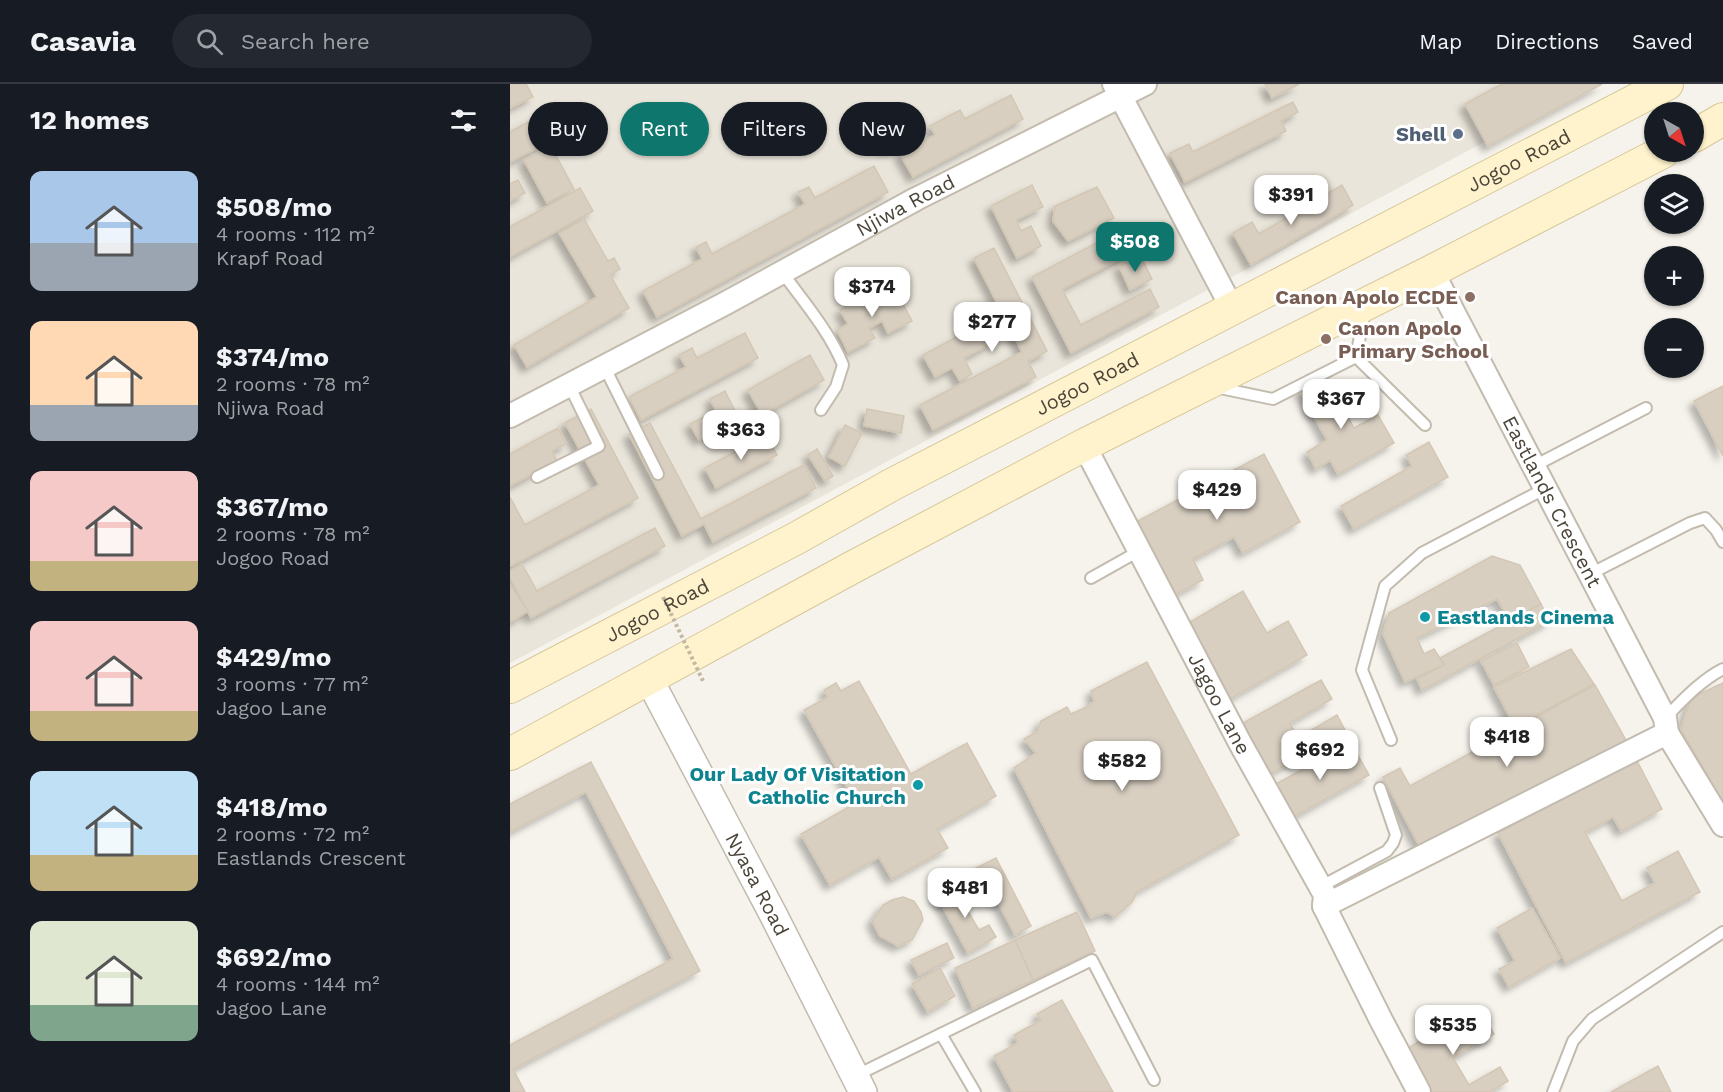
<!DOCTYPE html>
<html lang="en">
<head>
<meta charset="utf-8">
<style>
  :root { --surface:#171b24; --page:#242831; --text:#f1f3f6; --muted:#9ea1a6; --line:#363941; --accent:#0f766e }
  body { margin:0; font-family:"Work Sans",sans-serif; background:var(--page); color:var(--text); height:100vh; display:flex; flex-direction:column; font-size:22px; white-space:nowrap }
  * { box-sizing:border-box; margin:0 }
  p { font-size:20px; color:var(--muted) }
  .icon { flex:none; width:33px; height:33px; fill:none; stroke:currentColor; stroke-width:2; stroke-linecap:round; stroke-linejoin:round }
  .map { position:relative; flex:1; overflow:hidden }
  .sheet { display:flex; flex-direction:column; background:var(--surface); width:510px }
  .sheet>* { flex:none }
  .guide { position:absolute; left:18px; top:18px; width:570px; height:54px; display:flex; gap:12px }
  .needle { width:39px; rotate:141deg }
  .buttons { position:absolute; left:1134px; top:18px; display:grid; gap:12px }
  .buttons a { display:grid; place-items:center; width:60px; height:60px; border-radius:50%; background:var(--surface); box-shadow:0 2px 4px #0004; font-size:30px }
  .price { position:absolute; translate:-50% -51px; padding:0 14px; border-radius:12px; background:#fff; color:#222; font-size:20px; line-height:39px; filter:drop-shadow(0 2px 3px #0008) }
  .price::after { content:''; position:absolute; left:50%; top:36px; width:18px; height:14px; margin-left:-9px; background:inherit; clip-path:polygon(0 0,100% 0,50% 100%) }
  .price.current { background:var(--accent); color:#fff }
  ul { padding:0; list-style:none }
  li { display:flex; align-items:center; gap:18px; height:150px; padding:0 30px }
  li span { display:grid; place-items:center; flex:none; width:168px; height:120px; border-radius:12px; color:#555 }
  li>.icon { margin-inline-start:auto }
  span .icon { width:72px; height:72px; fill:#fffc; stroke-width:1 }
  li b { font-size:26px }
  h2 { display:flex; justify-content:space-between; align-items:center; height:72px; padding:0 30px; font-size:26px }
  .tag { padding:0 21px; border-radius:27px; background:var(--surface); box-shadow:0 2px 4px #0004; font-size:21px; line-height:54px }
  .tag.current { background:var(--accent); color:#fff }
  header { display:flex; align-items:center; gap:36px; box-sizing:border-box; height:84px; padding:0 30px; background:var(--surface); border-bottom:2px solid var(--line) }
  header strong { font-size:28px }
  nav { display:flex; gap:33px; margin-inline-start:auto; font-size:21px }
  .search { width:420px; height:54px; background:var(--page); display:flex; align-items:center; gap:15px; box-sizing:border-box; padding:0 21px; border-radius:33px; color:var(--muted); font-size:22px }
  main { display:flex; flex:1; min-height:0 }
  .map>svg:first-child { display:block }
  .residential { fill:#eae5da }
  .building { fill:#d8cfc1; stroke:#d3c7b4; stroke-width:1.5; filter:url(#shadow) }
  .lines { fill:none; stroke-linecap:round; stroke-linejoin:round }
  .service-casing { stroke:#c2bbae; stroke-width:14 }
  .minor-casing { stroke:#c2bbae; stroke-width:26 }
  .tertiary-casing { stroke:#c2bbae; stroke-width:30 }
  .secondary-casing { stroke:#d6c79b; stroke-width:34 }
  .service { stroke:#fff; stroke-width:10 }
  .minor { stroke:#fff; stroke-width:22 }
  .tertiary { stroke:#fff; stroke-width:27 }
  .secondary { stroke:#fff3cd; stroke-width:32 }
  .path-bridge { stroke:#c4b79f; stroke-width:4; stroke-dasharray:3 3; stroke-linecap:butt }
  .service-dot { fill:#5c6f8a; stroke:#fff; stroke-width:2 }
  .education-dot { fill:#8d6e63; stroke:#fff; stroke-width:2 }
  .culture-dot { fill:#0f9aa8; stroke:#fff; stroke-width:2 }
  .labels { text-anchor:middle; stroke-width:6; stroke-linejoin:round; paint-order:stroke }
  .service-label { font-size:20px; font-weight:bold; fill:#4e5e75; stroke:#fff; text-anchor:end }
  .street-label { font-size:20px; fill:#4b4439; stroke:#fff }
  .education-label { font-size:20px; font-weight:bold; fill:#785e54; stroke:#fff; text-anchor:end }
  .culture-label { font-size:20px; font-weight:bold; fill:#0d838f; stroke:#fff; text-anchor:start }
</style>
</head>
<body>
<header>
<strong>Casavia</strong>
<div class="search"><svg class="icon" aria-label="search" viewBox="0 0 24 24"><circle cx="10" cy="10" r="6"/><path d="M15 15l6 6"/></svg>Search here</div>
<nav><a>Map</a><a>Directions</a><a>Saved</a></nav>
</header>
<main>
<section class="sheet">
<h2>12 homes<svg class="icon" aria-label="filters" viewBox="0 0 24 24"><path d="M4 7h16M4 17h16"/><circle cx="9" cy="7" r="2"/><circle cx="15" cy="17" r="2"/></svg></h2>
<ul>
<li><span style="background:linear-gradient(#a9c7e8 60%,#9aa5b1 0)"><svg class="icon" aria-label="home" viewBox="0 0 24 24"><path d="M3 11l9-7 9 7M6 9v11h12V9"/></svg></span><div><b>$508/mo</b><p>4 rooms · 112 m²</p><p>Krapf Road</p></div></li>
<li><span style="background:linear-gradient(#ffd9b3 70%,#9aa5b1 0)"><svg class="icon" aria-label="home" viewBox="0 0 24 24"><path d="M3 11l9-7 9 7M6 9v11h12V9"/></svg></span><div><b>$374/mo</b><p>2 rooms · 78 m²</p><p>Njiwa Road</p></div></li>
<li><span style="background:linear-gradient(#f6c9c9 75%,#c2b280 0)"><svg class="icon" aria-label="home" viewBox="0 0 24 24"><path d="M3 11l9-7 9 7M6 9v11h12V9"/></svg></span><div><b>$367/mo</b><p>2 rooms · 78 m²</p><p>Jogoo Road</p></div></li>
<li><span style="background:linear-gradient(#f6c9c9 75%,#c2b280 0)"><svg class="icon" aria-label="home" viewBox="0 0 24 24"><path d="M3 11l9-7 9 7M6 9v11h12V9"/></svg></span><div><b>$429/mo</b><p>3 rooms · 77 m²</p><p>Jagoo Lane</p></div></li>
<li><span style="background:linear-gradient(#bfe0f5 70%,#c2b280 0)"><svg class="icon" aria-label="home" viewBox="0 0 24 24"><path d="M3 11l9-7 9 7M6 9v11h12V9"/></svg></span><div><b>$418/mo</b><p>2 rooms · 72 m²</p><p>Eastlands Crescent</p></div></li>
<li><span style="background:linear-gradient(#dfe7d0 70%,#7fa58c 0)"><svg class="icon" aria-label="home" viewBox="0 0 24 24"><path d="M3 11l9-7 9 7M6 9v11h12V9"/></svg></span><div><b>$692/mo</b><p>4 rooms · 144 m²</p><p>Jagoo Lane</p></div></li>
</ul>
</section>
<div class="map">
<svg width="1213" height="1008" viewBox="0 0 1213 1008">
  <defs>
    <filter id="shadow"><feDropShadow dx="-5.5" dy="5.5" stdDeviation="3" flood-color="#0004"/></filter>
  </defs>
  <rect width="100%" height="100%" fill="#f6f3ec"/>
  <path class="residential" d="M0 0H1083L0 579Z"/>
  <g class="building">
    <path d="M0 0H16L23 13 0 24Z"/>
    <path d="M755 0H789L762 14Z"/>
    <path d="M992 0H1092L978 62 955 20Z"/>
    <path d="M501 11 513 35 403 93 390 70 425 51 420 42 450 26 455 35Z"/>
    <path d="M783 18 788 28 771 37 776 47 675 98 660 69 679 60 683 68Z"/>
    <path d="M401 29 411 47 377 66 367 48Z"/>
    <path d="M31 31 44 55 0 78V48Z"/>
    <path d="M41 62 64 105 37 119 14 76Z"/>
    <path d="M364 82 378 108 147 233 133 207 192 175 186 163 196 158 202 170 295 120 288 108 299 103 305 114Z"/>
    <path d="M8 96 15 109 0 117V100Z"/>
    <path d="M522 101 533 123 506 136 511 147 521 142 531 162 507 174 481 122Z"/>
    <path d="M832 101 843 121 741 181 723 149 742 138 749 150Z"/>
    <path d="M587 103 604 134 558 157 543 137 545 122Z"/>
    <path d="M70 104 83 127 0 173V143Z"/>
    <path d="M74 135 98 177 104 174 110 185 100 191 119 224 17 283 4 261 87 213 49 149Z"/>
    <path d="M615 144 627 166 552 205 571 241 640 205 649 223 561 269 522 193Z"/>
    <path d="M484 164 537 267 518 277 526 293 423 346 410 321 512 268 464 174Z"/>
    <path d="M631 173 642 195 620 206 609 182Z"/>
    <path d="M373 203 379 216 388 211 402 237 378 249 372 237 359 244 365 254 338 268 327 246 338 240 330 226 351 215 360 231 362 230 354 213Z"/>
    <path d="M474 238 484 258 454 274 462 290 450 297 442 284 425 293 413 271Z"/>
    <path d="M235 249 248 274 131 336 119 313 176 283 169 271 182 264 187 274Z"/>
    <path d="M300 271 314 296 252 331 238 306Z"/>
    <path d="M815 291 844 344 868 331 884 359 828 390 820 376 806 385 797 368 817 356 789 305Z"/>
    <path d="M1213 302V372L1184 317Z"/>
    <path d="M215 307 229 335 189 356 180 340 206 327 200 315Z"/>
    <path d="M81 325 128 414 1 482 0 480V413L15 441 89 401 55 339Z"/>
    <path d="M357 325 394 332 391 349 354 342Z"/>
    <path d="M140 339 191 435 294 381 306 404 203 458 194 440 172 452 119 350Z"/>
    <path d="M335 341 352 349 335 382 319 373Z"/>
    <path d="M48 344 56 360 42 367 47 377 0 402V370Z"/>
    <path d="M256 351 267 371 206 404 195 384Z"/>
    <path d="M919 358 938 393 844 445 831 422 902 382 896 371Z"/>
    <path d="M307 365 323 392 315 397 298 371Z"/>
    <path d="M754 370 790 438 733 469 724 453 683 475 693 496 663 512 624 439Z"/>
    <path d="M145 444 155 462 21 534 0 494V487L12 480 27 507Z"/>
    <path d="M982 472 1010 481 1031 520 1000 537 987 515 907 554 914 570 924 565 934 581 895 598 873 550 879 529Z"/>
    <path d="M0 500 18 527 1 538 0 536Z"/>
    <path d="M733 507 757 549 778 537 797 571 718 616 675 541Z"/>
    <path d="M1031 520 1040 537 912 606 907 595 934 581 930 574Z"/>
    <path d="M1007 559 1019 583 984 601 971 577Z"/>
    <path d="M1061 565 1084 600 1005 643 984 603Z"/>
    <path d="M637 578 729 751 628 807 622 818 605 833 597 828 581 834 504 684 526 669 514 655 527 648 531 637 557 623 561 630 577 623 584 617 581 607Z"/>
    <path d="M811 596 822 615 780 639 788 654 827 631 836 648 760 690 733 639Z"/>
    <path d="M349 597 401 690 457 659 486 712 427 745 438 764 382 795 369 773 320 801 291 750 346 719 294 626 318 613 314 606 326 599 331 607Z"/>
    <path d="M1213 599V717H1212L1171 645 1181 614Z"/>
    <path d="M1085 601 1117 658 912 767 873 693 890 684 900 702Z"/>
    <path d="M841 659 859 691 780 735 762 702Z"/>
    <path d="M1126 675 1152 725 1111 747 1103 733 1075 748 1112 817 1145 799 1137 784 1168 767 1190 808 1056 879 988 749Z"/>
    <path d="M81 678 190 887 3 985 15 1008H0V961L163 875 76 708 0 748V720Z"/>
    <path d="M486 774 521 842 505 851 476 795 463 802 456 789Z"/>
    <path d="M456 799 464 814 454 820 469 846 479 841 486 853 458 869 428 814Z"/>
    <path d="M393 813 404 817 411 828 413 836 402 856 388 862 370 852 362 837 373 821 382 816Z"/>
    <path d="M1022 824 1050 874 999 903 989 885 1005 877 987 844Z"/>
    <path d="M567 828 585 867 523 896 505 856Z"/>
    <path d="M505 856 523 896 463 924 445 884Z"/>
    <path d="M437 859 444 874 409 891 401 876Z"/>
    <path d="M430 884 445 912 418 928 402 900Z"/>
    <path d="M552 916 603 1008H503L484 972 508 959 504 951 531 936 527 930Z"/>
    <path d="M968 923 984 950 943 974 959 1001 990 983 998 997 980 1008H918L893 967Z"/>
    <path d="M1148 982 1161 1008H1101Z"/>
  </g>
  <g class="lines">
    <g class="service-casing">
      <g id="service">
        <path d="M272 188C294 218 319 247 333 281L326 303 311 326"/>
        <path d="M846 273 915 341"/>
        <path d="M94 282 148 390"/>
        <path d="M705 303 763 315 846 273 855 226"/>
        <path d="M1024 382 1136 324"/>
        <path d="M27 393 89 362 59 301"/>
        <path d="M1080 490 1180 439 1195 434 1206 446 1213 458"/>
        <path d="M581 494 629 467"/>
        <path d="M1155 634C1172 617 1191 596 1213 585"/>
        <path d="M881 656 852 586 875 502 912 469 1036 404"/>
        <path d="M810 803 877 767 883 759 886 751 870 704"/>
        <path d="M431 950 465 1008"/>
        <path d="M345 992 582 876 644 996"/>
        <path d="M1043 1008 1063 957 1082 935 1213 848"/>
      </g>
    </g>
    <g class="minor-casing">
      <g id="minor">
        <path d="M604 0 723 226"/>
        <path id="s1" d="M922 187 1155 634 1157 649 1213 741"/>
        <path id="s2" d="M0 332 216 219 406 115 635 0"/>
        <path id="s3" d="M574 361 730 659 815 811 814 822 871 936 909 1008"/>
        <path d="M814 822 1157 649"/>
      </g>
    </g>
    <g class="tertiary-casing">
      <g id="tertiary">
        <path id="s4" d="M139 595 264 832 353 1008"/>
      </g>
    </g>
    <g class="secondary-casing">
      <g id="secondary">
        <path d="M1184 52 1213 35"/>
        <path id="s5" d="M0 603 285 455 383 400 1157 0"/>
        <path d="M0 670 343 483 574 361 922 187 1153 68"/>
      </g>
    </g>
    <use href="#service" class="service"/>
    <use href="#minor" class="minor"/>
    <use href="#tertiary" class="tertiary"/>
    <use href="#secondary" class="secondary"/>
    <path class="path-bridge" d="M153 513 193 597"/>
  </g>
  <circle class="service-dot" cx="948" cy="50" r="6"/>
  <g class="education-dot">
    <circle cx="960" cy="213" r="6"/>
    <circle cx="816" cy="255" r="6"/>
  </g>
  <g class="culture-dot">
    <circle cx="915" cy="533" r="6"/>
    <circle cx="408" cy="701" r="6"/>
  </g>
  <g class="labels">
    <g class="service-label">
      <text x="936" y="57">Shell</text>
    </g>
    <g class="street-label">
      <text dy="7" stroke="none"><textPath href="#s5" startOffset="1138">Jogoo Road</textPath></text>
      <text dy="7" stroke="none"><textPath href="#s2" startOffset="448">Njiwa Road</textPath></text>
      <text dy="7" stroke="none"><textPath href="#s5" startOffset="652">Jogoo Road</textPath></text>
      <text dy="7" stroke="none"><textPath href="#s1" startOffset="260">Eastlands Crescent</textPath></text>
      <text dy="7" stroke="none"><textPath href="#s5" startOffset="166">Jogoo Road</textPath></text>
      <text dy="7" stroke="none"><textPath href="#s3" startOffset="292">Jagoo Lane</textPath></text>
      <text dy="7" stroke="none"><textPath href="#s4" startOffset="232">Nyasa Road</textPath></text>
    </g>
    <g class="education-label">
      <text x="948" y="220">Canon Apolo ECDE</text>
      <text x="828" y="251" text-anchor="start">Canon Apolo<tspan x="828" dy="23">Primary School</tspan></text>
    </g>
    <g class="culture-label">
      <text x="927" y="540">Eastlands Cinema</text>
      <text x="396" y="697" text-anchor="end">Our Lady Of Visitation<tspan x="396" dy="23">Catholic Church</tspan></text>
    </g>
  </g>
</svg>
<div class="buttons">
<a><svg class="needle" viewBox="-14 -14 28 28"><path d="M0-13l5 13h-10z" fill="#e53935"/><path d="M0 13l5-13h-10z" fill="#9ea1a6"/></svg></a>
<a><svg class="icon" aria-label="layers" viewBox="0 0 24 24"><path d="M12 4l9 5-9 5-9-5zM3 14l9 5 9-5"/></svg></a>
<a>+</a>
<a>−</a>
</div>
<b class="price" style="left:781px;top:142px">$391</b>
<b class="price current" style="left:625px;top:189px">$508</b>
<b class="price" style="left:362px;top:234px">$374</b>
<b class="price" style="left:482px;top:269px">$277</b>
<b class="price" style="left:831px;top:346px">$367</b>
<b class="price" style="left:231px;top:377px">$363</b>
<b class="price" style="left:707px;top:437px">$429</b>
<b class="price" style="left:997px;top:684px">$418</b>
<b class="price" style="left:810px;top:697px">$692</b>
<b class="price" style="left:612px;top:708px">$582</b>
<b class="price" style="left:455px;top:835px">$481</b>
<b class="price" style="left:943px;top:972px">$535</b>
<div class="guide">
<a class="tag">Buy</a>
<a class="tag current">Rent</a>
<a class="tag">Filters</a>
<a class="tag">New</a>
</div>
</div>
</main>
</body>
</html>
